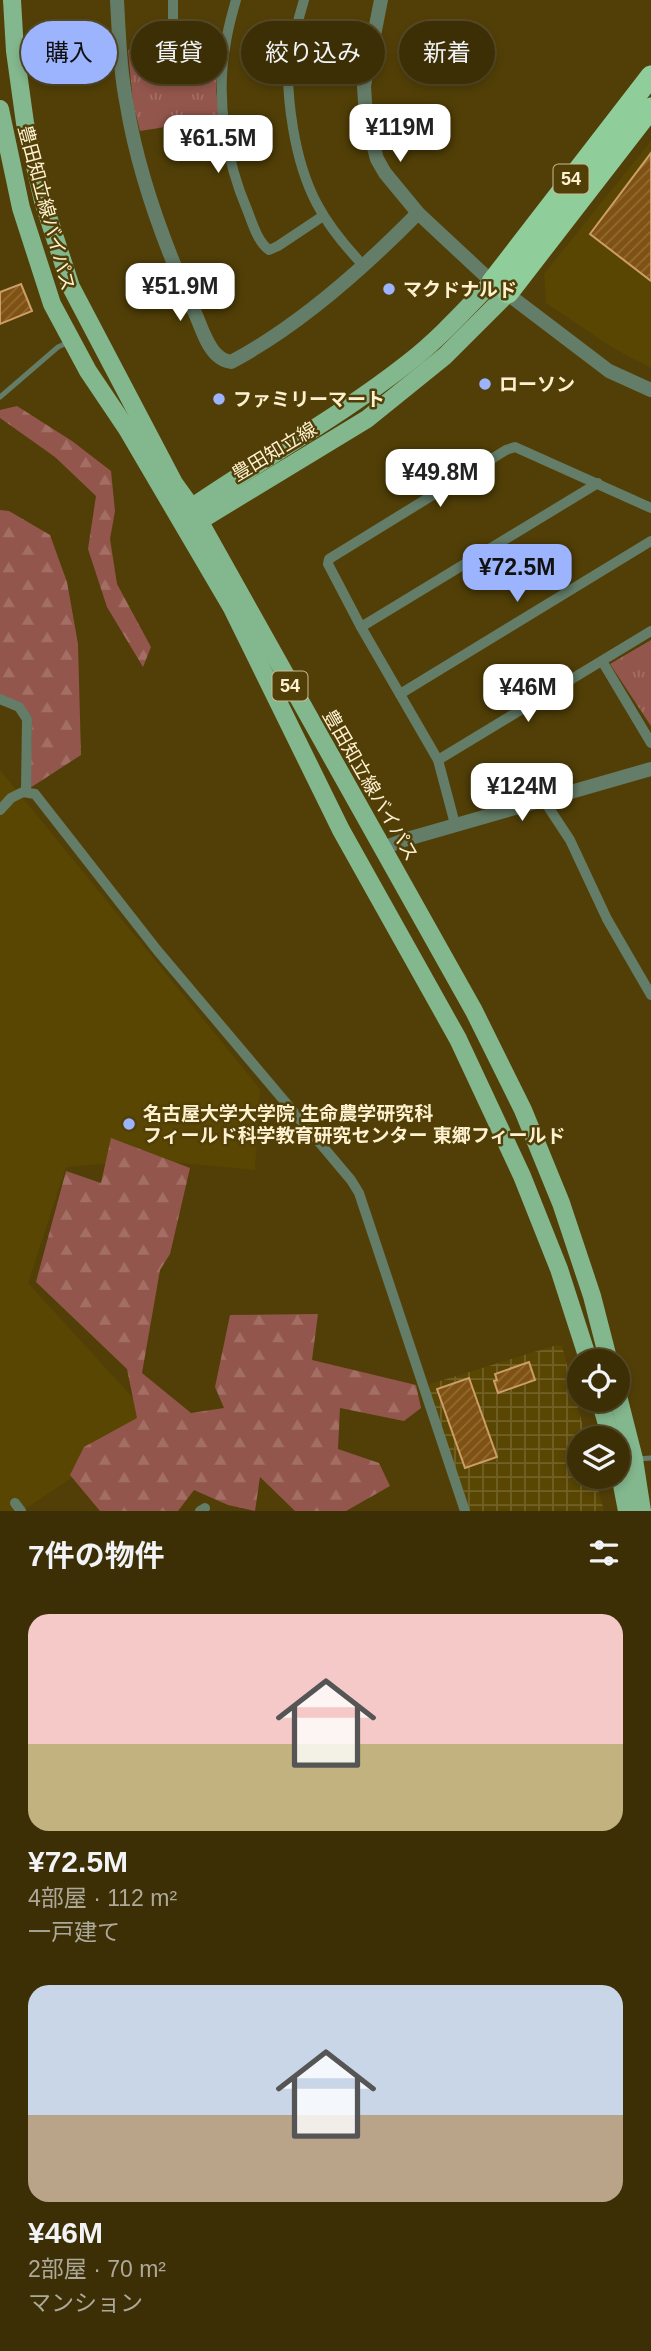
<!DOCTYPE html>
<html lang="ja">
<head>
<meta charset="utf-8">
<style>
  :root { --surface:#3d2f05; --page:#483b13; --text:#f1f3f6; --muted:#ada99a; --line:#564a27; --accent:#9cb4fd }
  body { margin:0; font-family:Helvetica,"Noto Sans JP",sans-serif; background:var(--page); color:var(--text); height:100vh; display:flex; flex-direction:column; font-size:26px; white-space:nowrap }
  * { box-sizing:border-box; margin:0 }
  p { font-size:23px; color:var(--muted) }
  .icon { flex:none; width:38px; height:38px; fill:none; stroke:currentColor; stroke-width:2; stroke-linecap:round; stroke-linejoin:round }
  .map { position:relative; height:1511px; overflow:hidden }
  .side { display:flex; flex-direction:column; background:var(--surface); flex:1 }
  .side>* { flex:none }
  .banner { position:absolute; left:21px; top:21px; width:609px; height:63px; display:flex; gap:14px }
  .controls { position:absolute; left:567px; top:1349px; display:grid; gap:14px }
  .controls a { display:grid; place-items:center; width:63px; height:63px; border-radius:50%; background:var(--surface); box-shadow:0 4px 10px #0003,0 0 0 2px var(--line); font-size:35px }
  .price { position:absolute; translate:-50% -60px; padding:0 16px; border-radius:14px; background:#fff; color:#222; font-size:23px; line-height:46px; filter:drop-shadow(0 2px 4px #0008) }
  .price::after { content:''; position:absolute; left:50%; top:42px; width:21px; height:16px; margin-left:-10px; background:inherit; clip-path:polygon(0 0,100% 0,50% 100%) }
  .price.current { background:var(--accent); color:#111 }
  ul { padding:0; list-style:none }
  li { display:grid; align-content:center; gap:14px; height:371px; padding:0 28px }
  li span { display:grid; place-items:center; height:217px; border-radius:21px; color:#555 }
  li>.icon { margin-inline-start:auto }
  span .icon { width:126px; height:126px; fill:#fffc; stroke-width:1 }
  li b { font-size:30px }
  h2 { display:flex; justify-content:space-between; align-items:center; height:84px; padding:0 28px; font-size:30px }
  .pill { padding:0 24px; border-radius:32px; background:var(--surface); box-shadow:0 4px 10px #0003,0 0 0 2px var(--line); font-size:24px; line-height:63px }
  .pill.current { background:var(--accent); color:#111 }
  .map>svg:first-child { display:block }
  .built { fill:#594603 }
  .industrial { fill:url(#industrial-grid) }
  .forest { fill:url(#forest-firs) }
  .park { fill:url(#park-tufts) }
  .building { fill:url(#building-hatch); stroke:#cc9d66; stroke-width:2 }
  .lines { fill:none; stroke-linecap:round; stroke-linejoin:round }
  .service { stroke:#647d68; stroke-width:5 }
  .minor { stroke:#647d68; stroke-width:10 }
  .tertiary { stroke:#647d68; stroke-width:14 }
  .primary { stroke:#83b78d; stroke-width:18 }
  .motorway { stroke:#8fcd9b; stroke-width:21 }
  .poi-dot { fill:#9cb4fd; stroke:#513f07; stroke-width:2.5 }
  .labels { text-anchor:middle; stroke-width:5; stroke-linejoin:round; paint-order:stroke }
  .shield { fill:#513f07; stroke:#cabc94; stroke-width:2 }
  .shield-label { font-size:18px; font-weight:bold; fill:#fef1d0 }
  .street-label { font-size:19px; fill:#fef1d0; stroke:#513f07 }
  .poi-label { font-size:19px; font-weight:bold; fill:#fef1d0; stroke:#513f07; text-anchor:start }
</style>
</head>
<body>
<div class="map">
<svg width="651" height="1511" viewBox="0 0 651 1511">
  <defs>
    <pattern id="industrial-grid" width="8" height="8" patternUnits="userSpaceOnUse" patternTransform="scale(1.75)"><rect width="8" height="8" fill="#594603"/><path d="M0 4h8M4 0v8" fill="none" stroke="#726127"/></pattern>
    <pattern id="forest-firs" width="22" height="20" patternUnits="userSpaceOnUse" patternTransform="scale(1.75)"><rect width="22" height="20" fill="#93564c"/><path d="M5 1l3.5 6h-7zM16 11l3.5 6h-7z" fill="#a36f65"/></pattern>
    <pattern id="park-tufts" width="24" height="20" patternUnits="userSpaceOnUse" patternTransform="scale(1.75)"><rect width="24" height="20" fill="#93564c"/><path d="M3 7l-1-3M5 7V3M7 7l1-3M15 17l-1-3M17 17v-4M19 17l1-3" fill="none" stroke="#a36f65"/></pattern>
    <pattern id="building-hatch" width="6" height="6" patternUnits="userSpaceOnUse" patternTransform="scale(1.75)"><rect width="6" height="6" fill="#7f5213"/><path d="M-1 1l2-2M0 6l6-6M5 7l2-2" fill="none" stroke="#926b34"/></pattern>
  </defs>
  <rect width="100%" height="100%" fill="#513f07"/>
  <g class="built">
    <path d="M651 141V368L613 348 546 303 544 274Z"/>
    <path d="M0 770 260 1089 255 1170 150 1160 66 1167 28 1283 155 1422 22 1511H0Z"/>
  </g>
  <path class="industrial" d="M557 1345 562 1346 586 1438H579V1477H595L604 1511H470L428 1387 430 1384Z"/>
  <g class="forest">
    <path d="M17 406 72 441 111 471 115 511 110 539 117 584 151 647 143 667 107 607 88 549 96 496 55 457 0 418V410Z"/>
    <path d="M0 510 9 511 50 535 67 582 78 644 81 755 30 788 32 718 25 708 0 696Z"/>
    <path d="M111 1138 190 1168 170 1254 160 1270 142 1373 191 1413 224 1408 215 1387 230 1315 318 1314 312 1360 416 1385 421 1408 404 1421 340 1408 338 1449 379 1463 390 1486 346 1511H295L260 1477 255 1511 228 1505 194 1490 178 1511H100L70 1475 84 1447 137 1418 127 1369 36 1282 66 1171 101 1183Z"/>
  </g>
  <g class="park">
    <path d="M165 45 219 54 216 90 220 118 140 131 133 103 128 50Z"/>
    <path d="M651 640V726L610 664Z"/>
  </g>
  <g class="building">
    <path d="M651 153V281L590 234Z"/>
    <path d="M21 284 32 311 0 324V292Z"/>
    <path d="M529 1362 535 1380 498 1393 494 1381 497 1380 495 1374Z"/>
    <path d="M469 1378 497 1457 465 1468 437 1389Z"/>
  </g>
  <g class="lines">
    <g class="service">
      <path d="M0 397 58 347 69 342"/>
      <path d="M638 1459 651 1458"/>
    </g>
    <g class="minor">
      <path d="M173 0V22L178 39 225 44"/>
      <path d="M236 0C232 14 228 28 226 42 215 98 226 161 248 212 253 225 258 242 269 250L278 246 323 216"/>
      <path d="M304 0C299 17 294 35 290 53 286 77 289 104 293 128 303 188 322 222 363 265"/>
      <path d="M361 627 598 483"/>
      <path d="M602 661 651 743"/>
      <path d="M400 694 651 541"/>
      <path d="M0 699 19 707 27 719 26 791"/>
      <path d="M438 760 651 631"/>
      <path d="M543 799 570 840 607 919 651 995"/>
      <path d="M0 810 11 798 23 792 35 794 157 950 351 1180 359 1193 465 1511"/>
      <path d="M455 824 438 760 361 627 328 564 329 559 506 450 515 447 651 508"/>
      <path d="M15 1503 21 1511"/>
      <path d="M200 1511 205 1508"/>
    </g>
    <g class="tertiary">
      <path d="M117 0C119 36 120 71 127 106 139 178 165 247 195 313 201 326 206 345 217 355 221 359 226 361 231 362 299 326 364 268 418 213"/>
      <path d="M381 0 364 86 366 118 377 159 385 173 418 213 492 282 609 371 651 390"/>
      <path d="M383 848 407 839 651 769"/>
    </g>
    <g class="primary">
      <path d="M12 0 15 51 25 123 43 201 71 287 174 483 192 508 474 1011 523 1110 561 1203 592 1296 609 1362"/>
      <path d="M0 109 21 208 52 304 88 371 127 429 232 608 341 830 458 1039 522 1176 559 1269 589 1362"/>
      <path d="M182 514C256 462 337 419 408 363 439 339 465 310 492 282"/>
      <path d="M191 526 367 419 445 356 508 293"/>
      <path d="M618 1396 634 1459 642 1511"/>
      <path d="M600 1400 611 1438"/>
      <path d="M618 1464 627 1511"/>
    </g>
    <g class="motorway">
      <path d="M492 282 651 76"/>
      <path d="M508 293 651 108"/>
    </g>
  </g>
  <g class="poi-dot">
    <circle cx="389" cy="289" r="7"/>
    <circle cx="485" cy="384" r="7"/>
    <circle cx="219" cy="399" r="7"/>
    <circle cx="129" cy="1124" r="7"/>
  </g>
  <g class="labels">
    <g class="shield">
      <rect x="553.5" y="164.5" width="35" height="29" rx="5"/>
      <rect x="272.5" y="671.5" width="35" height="29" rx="5"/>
    </g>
    <g class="shield-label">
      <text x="571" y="185">54</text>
      <text x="290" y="692">54</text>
    </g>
    <g class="street-label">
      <text transform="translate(47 208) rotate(75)" y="7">豊田知立線バイパス</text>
      <text transform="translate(274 451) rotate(-31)" y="7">豊田知立線</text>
      <text transform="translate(371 785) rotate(60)" y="7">豊田知立線バイパス</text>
    </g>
    <g class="poi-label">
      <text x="403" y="296">マクドナルド</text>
      <text x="499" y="391">ローソン</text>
      <text x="233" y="406">ファミリーマート</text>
      <text x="143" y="1120">名古屋大学大学院 生命農学研究科<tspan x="143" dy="22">フィールド科学教育研究センター 東郷フィールド</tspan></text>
    </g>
  </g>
</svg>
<div class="controls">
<a><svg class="icon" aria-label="locate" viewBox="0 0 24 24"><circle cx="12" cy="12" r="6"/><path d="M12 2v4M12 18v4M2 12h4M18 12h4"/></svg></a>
<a><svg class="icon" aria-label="layers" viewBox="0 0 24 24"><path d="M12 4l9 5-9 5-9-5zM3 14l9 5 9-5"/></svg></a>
</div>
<b class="price" style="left:400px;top:164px">¥119M</b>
<b class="price" style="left:218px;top:175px">¥61.5M</b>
<b class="price" style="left:180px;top:323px">¥51.9M</b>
<b class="price" style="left:440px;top:509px">¥49.8M</b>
<b class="price current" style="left:517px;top:604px">¥72.5M</b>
<b class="price" style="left:528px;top:724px">¥46M</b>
<b class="price" style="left:522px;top:823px">¥124M</b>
<div class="banner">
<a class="pill current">購入</a>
<a class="pill">賃貸</a>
<a class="pill">絞り込み</a>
<a class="pill">新着</a>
</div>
</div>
<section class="side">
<h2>7件の物件<svg class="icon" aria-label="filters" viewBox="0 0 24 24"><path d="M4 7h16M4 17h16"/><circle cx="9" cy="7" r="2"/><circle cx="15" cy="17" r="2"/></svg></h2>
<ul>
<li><span style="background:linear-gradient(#f6c9c9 60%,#c2b280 0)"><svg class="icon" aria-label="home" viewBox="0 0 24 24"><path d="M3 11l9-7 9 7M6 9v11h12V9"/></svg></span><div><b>¥72.5M</b><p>4部屋 · 112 m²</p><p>一戸建て</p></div></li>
<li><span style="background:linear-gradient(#c9d6e8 60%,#b9a48a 0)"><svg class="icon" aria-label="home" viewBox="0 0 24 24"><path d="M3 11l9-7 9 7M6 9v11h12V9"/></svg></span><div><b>¥46M</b><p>2部屋 · 70 m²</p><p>マンション</p></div></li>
</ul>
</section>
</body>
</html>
